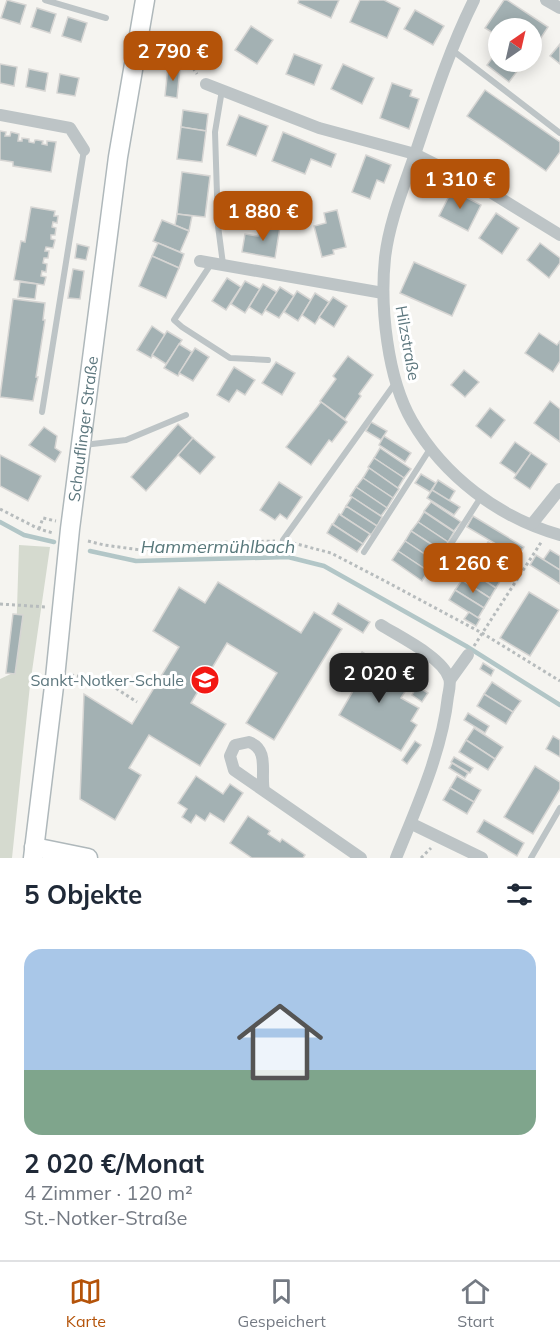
<!DOCTYPE html>
<html lang="de">
<head>
<meta charset="utf-8">
<style>
  :root { --surface:#fff; --page:#f6f6f7; --text:#1f2937; --muted:#747a83; --line:#e0e1e3; --accent:#b45309 }
  body { margin:0; font-family:Mulish,sans-serif; background:var(--page); color:var(--text); height:100vh; display:flex; flex-direction:column; font-size:22px; white-space:nowrap }
  * { box-sizing:border-box; margin:0 }
  p { font-size:20px; color:var(--muted) }
  .icon { flex:none; width:33px; height:33px; fill:none; stroke:currentColor; stroke-width:2; stroke-linecap:round; stroke-linejoin:round }
  .map { position:relative; height:858px; overflow:hidden }
  .side { display:flex; flex-direction:column; background:var(--surface); flex:1 }
  .side>* { flex:none }
  .needle { width:39px; rotate:34deg }
  .fabs { position:absolute; left:488px; top:18px; display:grid; gap:12px }
  .fabs a { display:grid; place-items:center; width:54px; height:54px; border-radius:50%; background:var(--surface); box-shadow:0 3px 15px #0003; font-size:30px }
  .price { position:absolute; translate:-50% -51px; padding:0 14px; border-radius:12px; background:var(--accent); color:#fff; font-size:20px; line-height:39px; filter:drop-shadow(0 2px 3px #0008) }
  .price::after { content:''; position:absolute; left:50%; top:36px; width:18px; height:14px; margin-left:-9px; background:inherit; clip-path:polygon(0 0,100% 0,50% 100%) }
  .price.active { background:#222; color:#fff }
  ul { padding:0; list-style:none }
  li { display:grid; align-content:center; gap:12px; height:318px; padding:0 24px }
  li+li { border-top:2px solid var(--line) }
  li span { display:grid; place-items:center; height:186px; border-radius:18px; color:#555 }
  li>.icon { margin-inline-start:auto }
  span .icon { width:108px; height:108px; fill:#fffc; stroke-width:1 }
  li b { font-size:26px }
  h2 { display:flex; justify-content:space-between; align-items:center; height:72px; padding:0 24px; font-size:26px }
  .menu { display:flex; justify-content:space-around; align-items:center; height:84px; border-top:2px solid var(--line); background:var(--surface); font-size:16px; color:var(--muted) }
  .menu a { display:grid; justify-items:center; gap:3px }
  .menu .active { color:var(--accent) }
  .map>svg:first-child { display:block }
  .green { fill:#d5dacf }
  .lines { fill:none; stroke-linecap:round; stroke-linejoin:round }
  .stream { stroke:#b2c6c7; stroke-width:4.5 }
  .building { fill:#a3b1b3; stroke:#d6d5d3; stroke-width:1.5 }
  .secondary-casing { stroke:#afb8bb; stroke-width:21 }
  .path { stroke:#b7bcbd; stroke-width:3; stroke-dasharray:3 3; stroke-linecap:butt }
  .service { stroke:#bdc4c6; stroke-width:6 }
  .minor { stroke:#bdc4c6; stroke-width:12 }
  .secondary { stroke:#fff; stroke-width:18 }
  .labels { text-anchor:middle; stroke-width:6; stroke-linejoin:round; paint-order:stroke }
  .street-label { font-size:16px; fill:#5d777e; stroke:#fff }
  .poi-label { font-size:16px; fill:#5d777e; stroke:#fff; text-anchor:end }
  .water-label { font-size:18px; font-style:italic; fill:#58787b; stroke:#fff }
</style>
</head>
<body>
<div class="map">
<svg width="560" height="858" viewBox="0 0 560 858">
  <rect width="100%" height="100%" fill="#f5f4f0"/>
  <path class="green" d="M19 545 50 547 30 685 12 858H0V679L15 672Z"/>
  <g class="lines">
    <g class="stream">
      <path d="M0 522 24 535 54 542"/>
      <path d="M90 551 136 561 288 557 324 566 466 646 560 705"/>
    </g>
  </g>
  <g class="building">
    <path d="M7 0 26 5 20 24 1 18Z"/>
    <path d="M299 0H339L331 18 298 3Z"/>
    <path d="M360 0H384L400 8 387 38 350 22Z"/>
    <path d="M504 0H507L548 27 531 53V28H498V36L485 28Z"/>
    <path d="M37 8 56 14 50 33 31 27Z"/>
    <path d="M415 10 444 26 433 45 404 29Z"/>
    <path d="M68 17 87 23 81 42 62 36Z"/>
    <path d="M251 26 273 40 257 64 235 50Z"/>
    <path d="M560 44V64L550 56Z"/>
    <path d="M498 50V62H515L521 66 509 82 487 65Z"/>
    <path d="M294 54 322 65 314 85 286 74Z"/>
    <path d="M0 64 17 67 14 86 0 83Z"/>
    <path d="M343 64 374 78 362 104 331 89Z"/>
    <path d="M168 67 180 68 177 98 165 96Z"/>
    <path d="M29 69 48 73 45 91 26 87Z"/>
    <path d="M60 74 79 78 75 96 57 93Z"/>
    <path d="M392 83 412 90 410 96 419 99 409 129 380 118Z"/>
    <path d="M485 90 560 142V152L546 171 467 116Z"/>
    <path d="M183 110 208 114 206 131 181 127Z"/>
    <path d="M239 115 268 126 256 156 227 145Z"/>
    <path d="M181 127 206 131 202 162 177 159Z"/>
    <path d="M0 131 6 132 5 136H10L11 132 19 134 18 141H22V138L29 139V142L34 143 35 140H37L43 141 42 144 47 145V141L56 142 51 172 13 166V162L0 160Z"/>
    <path d="M283 132 336 154 331 167 311 159 305 174 272 161Z"/>
    <path d="M366 155 391 165 384 183 377 180 370 199 352 192Z"/>
    <path d="M182 172 210 176 205 217 177 214Z"/>
    <path d="M452 190 481 205 468 231 439 216Z"/>
    <path d="M31 207 55 211 54 216H58L57 223 53 222 52 227 56 228 55 235H51V239L55 240 53 248 46 247 45 251H49L48 258H44L43 263 47 264 46 272 42 271 41 276 46 277 44 285 14 280 21 241 25 242Z"/>
    <path d="M337 210 346 247 333 250 334 254 322 257 314 226 326 223 324 213Z"/>
    <path d="M496 213 519 228 502 254 479 238Z"/>
    <path d="M177 214 192 216 189 231 175 225Z"/>
    <path d="M162 220 189 231 180 252 153 241Z"/>
    <path d="M260 224 280 227 275 258 242 252 245 234 258 236Z"/>
    <path d="M158 243 184 254 179 268 152 256Z"/>
    <path d="M540 243 560 258V263L549 278 527 260Z"/>
    <path d="M77 244 89 247 86 260 75 258Z"/>
    <path d="M152 256 179 268 166 298 139 286Z"/>
    <path d="M414 262 466 285 452 316 400 293Z"/>
    <path d="M73 269 84 271 80 299 68 298Z"/>
    <path d="M227 278 241 287 226 310 212 301Z"/>
    <path d="M245 281 260 289 245 313 231 304Z"/>
    <path d="M20 282 37 284 35 299 18 297Z"/>
    <path d="M263 284 277 292 262 315 249 307Z"/>
    <path d="M280 287 294 296 279 318 265 310Z"/>
    <path d="M297 291 311 300 298 321 284 312Z"/>
    <path d="M315 293 329 302 315 324 302 315Z"/>
    <path d="M333 297 347 306 334 327 319 317Z"/>
    <path d="M13 299 45 303 43 320H45L36 377H38L36 385 33 401 0 397Z"/>
    <path d="M152 326 165 335 151 358 137 350Z"/>
    <path d="M167 331 182 340 166 364 152 355Z"/>
    <path d="M539 333 557 345 560 341V361L553 372 525 353Z"/>
    <path d="M179 344 192 352 178 376 164 368Z"/>
    <path d="M195 348 209 357 193 381 179 373Z"/>
    <path d="M348 356 373 375 359 394 361 396 345 419 320 401 336 379 333 376Z"/>
    <path d="M276 362 295 373 282 395 262 383Z"/>
    <path d="M234 367 255 380 245 395 237 390 229 402 217 395Z"/>
    <path d="M464 370 479 382 465 397 451 385Z"/>
    <path d="M550 401 560 409V442L534 423Z"/>
    <path d="M321 402 347 422 332 442 329 440 311 465 286 447Z"/>
    <path d="M490 408 505 420 491 438 476 426Z"/>
    <path d="M371 422 387 431 381 440 366 431Z"/>
    <path d="M178 424 193 438 146 491 131 477Z"/>
    <path d="M44 427 57 436 55 448 61 452 55 462 29 445Z"/>
    <path d="M384 436 411 453 405 462 379 445Z"/>
    <path d="M193 438 215 457 200 474 178 455Z"/>
    <path d="M515 442 531 453 516 474 500 463Z"/>
    <path d="M380 448 411 469 404 478 374 458Z"/>
    <path d="M531 453 547 464 530 489 514 478Z"/>
    <path d="M0 455 41 476 28 501 0 486Z"/>
    <path d="M374 458 404 478 398 488 368 467Z"/>
    <path d="M369 468 399 489 393 498 363 478Z"/>
    <path d="M421 474 436 483 430 492 415 483Z"/>
    <path d="M363 478 393 498 387 508 356 487Z"/>
    <path d="M438 480 455 491 449 501 432 490Z"/>
    <path d="M279 482 302 497 287 519 280 514 275 520 260 510Z"/>
    <path d="M356 487 387 508 381 516 350 496Z"/>
    <path d="M432 490 460 507 454 515 427 498Z"/>
    <path d="M352 497 382 517 377 526 346 506Z"/>
    <path d="M431 502 461 522 454 531 424 511Z"/>
    <path d="M346 506 377 526 371 535 341 515Z"/>
    <path d="M424 512 454 532 448 542 418 522Z"/>
    <path d="M339 514 370 534 363 544 333 524Z"/>
    <path d="M473 516 524 547 518 557 467 527Z"/>
    <path d="M418 522 448 542 442 551 411 531Z"/>
    <path d="M332 524 363 544 357 552 327 533Z"/>
    <path d="M411 531 441 551 435 561 405 541Z"/>
    <path d="M405 541 435 561 428 571 398 551Z"/>
    <path d="M488 542 516 559 510 569 482 552Z"/>
    <path d="M550 550 560 556V570L543 560Z"/>
    <path d="M398 551 428 571 422 581 392 560Z"/>
    <path d="M482 552 510 569 504 579 476 561Z"/>
    <path d="M536 555 560 570V584L530 565Z"/>
    <path d="M474 560 502 578 496 588 468 570Z"/>
    <path d="M468 570 496 588 490 598 462 580Z"/>
    <path d="M462 580 490 598 484 608 455 590Z"/>
    <path d="M218 582 301 633 314 612 342 629 274 740 246 723 277 673 227 643 191 703 226 724 200 766 149 735 129 768 141 775 115 820 80 799 84 694 132 724 179 647 153 631 179 587 205 603Z"/>
    <path d="M455 590 484 608 478 618 449 600Z"/>
    <path d="M529 592 559 610 530 656 500 638Z"/>
    <path d="M338 603 370 622 363 633 332 614Z"/>
    <path d="M469 612 480 619 476 626 464 619Z"/>
    <path d="M13 614 23 615 15 674 6 673Z"/>
    <path d="M362 652 380 663 376 668 408 687 401 698 419 708 411 721 417 725 401 751 339 715 357 684 347 678Z"/>
    <path d="M483 663 494 670 491 676 480 669Z"/>
    <path d="M492 682 521 701 513 712 484 694Z"/>
    <path d="M417 686 428 693 422 702 412 695Z"/>
    <path d="M484 694 513 712 506 724 477 706Z"/>
    <path d="M468 713 489 726 485 733 464 720Z"/>
    <path d="M474 728 503 747 495 759 466 740Z"/>
    <path d="M553 736 560 740V757L546 749Z"/>
    <path d="M466 740 495 759 488 770 459 752Z"/>
    <path d="M415 741 421 745 407 764 402 760Z"/>
    <path d="M454 757 473 768 470 773 451 762Z"/>
    <path d="M452 763 468 773 465 778 449 768Z"/>
    <path d="M535 766 560 782V789L533 834 504 817Z"/>
    <path d="M196 776 223 794 230 784 243 793 224 822 210 813 205 821 196 815 191 823 182 817 187 809 178 803Z"/>
    <path d="M457 776 481 790 474 802 450 788Z"/>
    <path d="M450 788 474 802 467 814 443 800Z"/>
    <path d="M248 816 270 831 268 834 280 842 282 839 305 855 303 858H252L230 843Z"/>
    <path d="M484 820 524 843 517 856 477 832Z"/>
  </g>
  <g class="lines">
    <g class="secondary-casing">
      <g id="secondary">
        <path d="M34 847 88 858"/>
        <path id="s1" d="M33 858 55 678 70 529 118 157 145 0"/>
      </g>
    </g>
    <g class="path">
      <path d="M152 60 193 68 197 74"/>
      <path d="M0 509 39 529 53 533"/>
      <path d="M39 529 43 518 56 521"/>
      <path d="M88 541 104 545 141 550 199 543 275 541"/>
      <path d="M293 543 331 553 383 580 482 633 560 681"/>
      <path d="M0 604 46 607"/>
      <path d="M474 646 542 541"/>
      <path d="M395 670 414 681 425 666"/>
      <path d="M71 675 103 680 137 702"/>
      <path d="M421 858 431 848"/>
    </g>
    <g class="service">
      <path d="M45 0 106 18"/>
      <path d="M452 50 560 133"/>
      <path d="M222 90 215 132 218 226 223 264"/>
      <path d="M211 264 174 320 182 327 230 358 268 360"/>
      <path d="M42 412 84 150"/>
      <path d="M84 445 126 440 186 415"/>
      <path d="M283 540 396 382"/>
      <path d="M364 552 430 449"/>
      <path d="M431 575 481 497"/>
      <path d="M531 858 560 808"/>
    </g>
    <g class="minor">
      <path d="M474 0C449 50 432 104 414 157 403 189 389 223 385 258 380 306 387 378 412 421 444 476 499 518 560 535"/>
      <path d="M546 0 560 8"/>
      <path d="M206 84 319 128 415 154 487 190 560 235"/>
      <path d="M0 115 70 128 84 150"/>
      <path d="M200 261 383 293"/>
      <path d="M532 524 560 489"/>
      <path d="M381 625C400 637 442 657 449 678 451 683 449 691 448 696 442 752 417 806 396 858"/>
      <path d="M450 680 468 655"/>
      <path d="M264 791C260 773 270 750 249 742L235 745 230 756 234 770 361 858"/>
      <path d="M412 824 482 858"/>
    </g>
    <use href="#secondary" class="secondary"/>
  </g>
  <defs>
    <g id="school-disc" transform="scale(1.5)"><circle r="9.5" fill="#f31813" stroke="#fff"/><path d="M0-5L7-2L0 1L-7-2ZM-4 1L0 2.5L4 1V4Q0 6-4 4Z" fill="#fff"/></g>
  </defs>
  <g fill-rule="evenodd">
    <use href="#school-disc" x="205" y="680"/>
  </g>
  <g class="labels">
    <g class="street-label">
      <text transform="translate(408 343) rotate(80)" y="6">Hilzstraße</text>
      <text dy="6" stroke="none"><textPath href="#s1" startOffset="432">Schauflinger Straße</textPath></text>
    </g>
    <g class="poi-label">
      <text x="184" y="686">Sankt-Notker-Schule</text>
    </g>
    <g class="water-label">
      <text x="218" y="553">Hammermühlbach</text>
    </g>
  </g>
</svg>
<div class="fabs">
<a><svg class="needle" viewBox="-14 -14 28 28"><path d="M0-13l5 13h-10z" fill="#e53935"/><path d="M0 13l5-13h-10z" fill="#747a83"/></svg></a>
</div>
<b class="price" style="left:173px;top:82px">2 790 €</b>
<b class="price" style="left:460px;top:210px">1 310 €</b>
<b class="price" style="left:263px;top:242px">1 880 €</b>
<b class="price" style="left:473px;top:594px">1 260 €</b>
<b class="price active" style="left:379px;top:704px">2 020 €</b>
</div>
<section class="side">
<h2>5 Objekte<svg class="icon" aria-label="filters" viewBox="0 0 24 24"><path d="M4 7h16M4 17h16"/><circle cx="9" cy="7" r="2"/><circle cx="15" cy="17" r="2"/></svg></h2>
<ul>
<li><span style="background:linear-gradient(#a9c7e8 65%,#7fa58c 0)"><svg class="icon" aria-label="home" viewBox="0 0 24 24"><path d="M3 11l9-7 9 7M6 9v11h12V9"/></svg></span><div><b>2 020 €/Monat</b><p>4 Zimmer · 120 m²</p><p>St.-Notker-Straße</p></div></li>
</ul>
</section>
<nav class="menu">
<a class="active"><svg class="icon" aria-label="map" viewBox="0 0 24 24"><path d="M3 6l6-2 6 2 6-2v14l-6 2-6-2-6 2zM9 4v14M15 6v14"/></svg>Karte</a>
<a><svg class="icon" aria-label="saved" viewBox="0 0 24 24"><path d="M7 4h10v16l-5-4-5 4z"/></svg>Gespeichert</a>
<a><svg class="icon" aria-label="home" viewBox="0 0 24 24"><path d="M3 11l9-7 9 7M6 9v11h12V9"/></svg>Start</a>
</nav>
</body>
</html>
